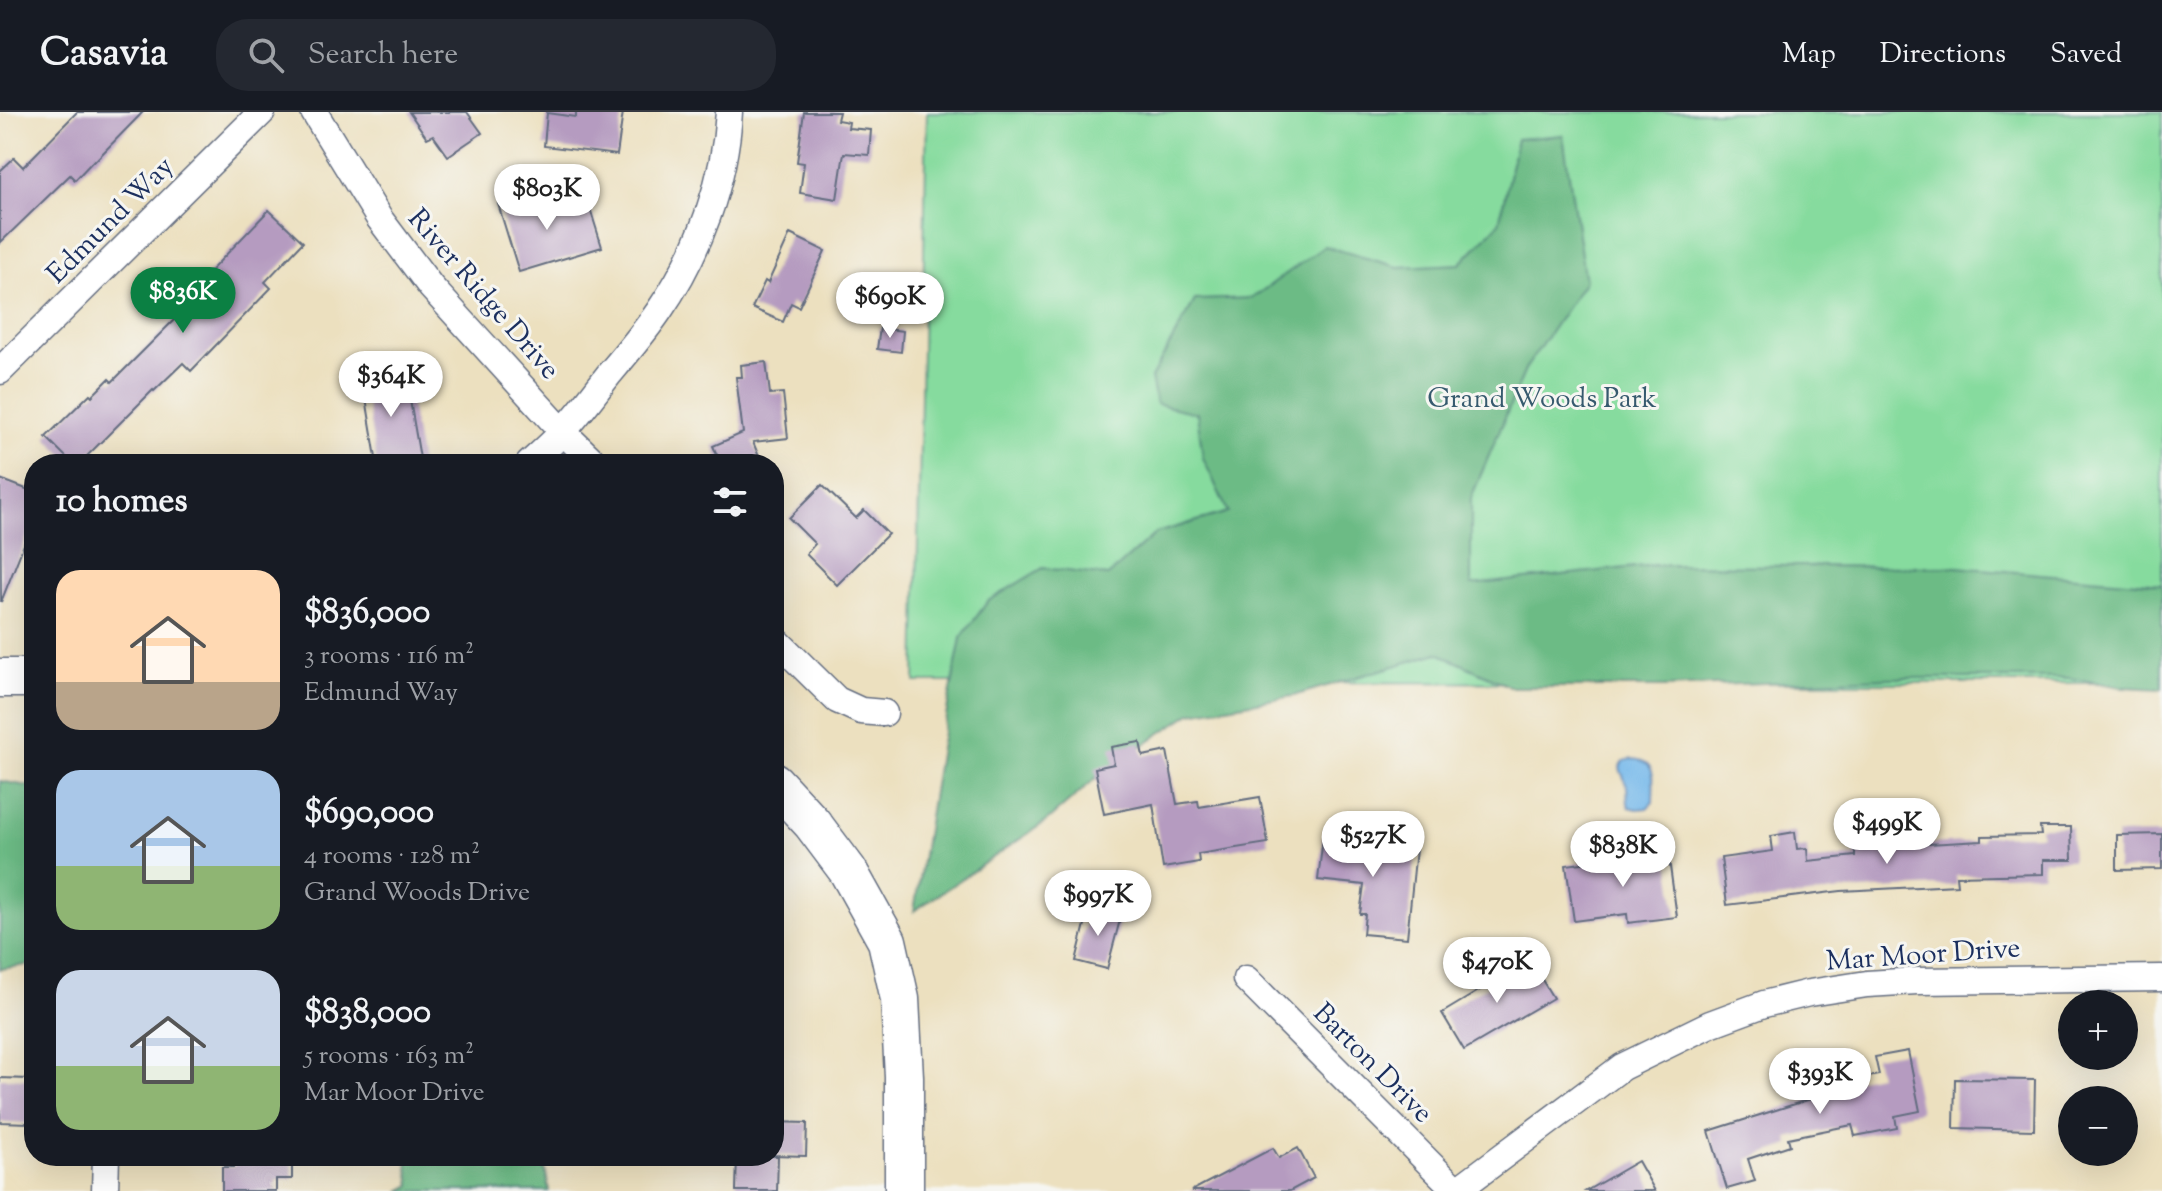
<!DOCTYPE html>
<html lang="en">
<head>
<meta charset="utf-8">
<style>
  :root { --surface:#171b24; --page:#242831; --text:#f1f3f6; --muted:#9ea1a6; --line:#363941; --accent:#0b8043 }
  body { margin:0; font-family:"Sorts Mill Goudy",serif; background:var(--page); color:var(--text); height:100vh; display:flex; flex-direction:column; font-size:30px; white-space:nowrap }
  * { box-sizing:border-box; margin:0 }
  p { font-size:26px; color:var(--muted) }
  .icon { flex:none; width:44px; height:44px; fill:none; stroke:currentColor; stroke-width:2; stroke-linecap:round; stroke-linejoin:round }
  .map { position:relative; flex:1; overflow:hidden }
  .details { position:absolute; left:24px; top:342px; width:760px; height:712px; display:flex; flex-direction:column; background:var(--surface); border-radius:32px; box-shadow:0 8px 32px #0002 }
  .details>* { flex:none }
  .buttons { position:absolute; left:2058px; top:878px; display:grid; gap:16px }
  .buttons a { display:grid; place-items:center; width:80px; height:80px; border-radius:50%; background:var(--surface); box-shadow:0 8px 32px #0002; font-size:40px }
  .price { position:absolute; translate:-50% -68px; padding:0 18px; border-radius:28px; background:#fff; color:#222; font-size:26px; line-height:52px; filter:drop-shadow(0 2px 4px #0008) }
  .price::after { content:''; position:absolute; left:50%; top:48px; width:24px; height:18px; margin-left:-12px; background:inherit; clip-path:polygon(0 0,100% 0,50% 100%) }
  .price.active { background:var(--accent); color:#fff }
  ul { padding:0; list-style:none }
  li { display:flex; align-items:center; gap:24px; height:200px; padding:0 32px }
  li span { display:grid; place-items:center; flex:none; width:224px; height:160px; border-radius:24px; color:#555 }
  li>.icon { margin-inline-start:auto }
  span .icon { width:96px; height:96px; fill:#fffc; stroke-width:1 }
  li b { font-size:34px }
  h2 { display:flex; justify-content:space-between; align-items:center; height:96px; padding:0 32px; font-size:34px }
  header { display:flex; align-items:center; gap:48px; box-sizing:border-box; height:112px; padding:0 40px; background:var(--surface); border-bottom:2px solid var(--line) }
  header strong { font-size:38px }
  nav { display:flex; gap:44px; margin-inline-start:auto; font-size:28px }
  .search { width:560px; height:72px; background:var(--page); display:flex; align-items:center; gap:20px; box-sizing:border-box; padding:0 28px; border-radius:32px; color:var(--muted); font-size:30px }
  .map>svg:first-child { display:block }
  .green { fill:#86db9e; stroke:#50857e; stroke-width:2 }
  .forest { fill:#6cbb85; stroke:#447572; stroke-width:2 }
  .water { fill:#75b8ea; stroke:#4874a4; stroke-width:2 }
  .building { fill:#b59bc0 }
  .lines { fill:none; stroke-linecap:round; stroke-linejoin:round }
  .street-casing { stroke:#646d80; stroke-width:29 }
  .secondary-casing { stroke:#646d80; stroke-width:41 }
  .street { stroke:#fff; stroke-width:26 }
  .secondary { stroke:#fff; stroke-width:38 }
  .labels { text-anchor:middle; stroke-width:6; stroke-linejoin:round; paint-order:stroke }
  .street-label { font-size:28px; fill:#1b2f5e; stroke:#f6f6f2 }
  .park-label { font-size:28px; fill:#365a6e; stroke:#f6f6f2 }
</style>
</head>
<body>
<header>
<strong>Casavia</strong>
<div class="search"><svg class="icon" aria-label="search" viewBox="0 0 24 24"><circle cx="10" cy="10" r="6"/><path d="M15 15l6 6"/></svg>Search here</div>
<nav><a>Map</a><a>Directions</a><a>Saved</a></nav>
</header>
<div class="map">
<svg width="2162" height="1079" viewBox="0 0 2162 1079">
  <rect width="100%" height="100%" fill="#f6f6f2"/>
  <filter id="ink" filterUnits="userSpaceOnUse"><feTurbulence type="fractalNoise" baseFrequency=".0125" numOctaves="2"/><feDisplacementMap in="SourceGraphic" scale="16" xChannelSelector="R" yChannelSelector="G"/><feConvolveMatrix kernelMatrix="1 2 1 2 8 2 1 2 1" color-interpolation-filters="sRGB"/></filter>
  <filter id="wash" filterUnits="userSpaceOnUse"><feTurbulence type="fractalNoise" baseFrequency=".006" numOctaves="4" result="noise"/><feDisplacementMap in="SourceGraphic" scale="32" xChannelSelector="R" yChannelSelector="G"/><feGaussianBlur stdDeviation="1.8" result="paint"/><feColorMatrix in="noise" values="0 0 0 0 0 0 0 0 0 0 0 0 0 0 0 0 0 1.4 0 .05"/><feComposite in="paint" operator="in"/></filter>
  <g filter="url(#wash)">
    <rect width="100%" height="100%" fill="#ece0bf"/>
    <path class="green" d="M927 0H2162V571L915 570Z"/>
    <g class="forest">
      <path d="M1563 23 1585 169 1526 256 1471 386V473L1654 453 1957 455 2162 472V577L2122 575 2070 566H1889L1665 575H1511L1438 541 1293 584 1191 601 1104 659 1048 708 914 799 940 636 961 526 988 489 1043 456 1108 464 1156 421 1228 400 1203 346 1197 301 1156 292 1151 266 1195 188 1252 186 1325 134 1398 155 1460 152 1499 111 1517 27Z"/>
      <path d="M0 669 34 675V852L0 857Z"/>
      <path d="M406 1044H543L549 1079H400L411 1073Z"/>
    </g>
    <path class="water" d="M1631 647C1659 648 1653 669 1653 690L1647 696 1637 697 1629 695C1626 687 1629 679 1626 671 1624 665 1621 662 1620 655L1624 649Z"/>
    <g id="blocks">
      <g class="building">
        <path d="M77 0H143L95 49 94 48 75 68 70 63 0 131V59L14 46 23 55Z"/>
        <path d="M409 0H467L482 21 448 44 433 23 427 26Z"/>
        <path d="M576 0H623L617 43 544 34 547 1 576 5Z"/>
        <path d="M804 0H839L837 8 849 10 848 16 871 18 869 43 844 41 837 87 800 81 804 51 797 50Z"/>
        <path d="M538 80 546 103 588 90 602 135 519 160 498 92Z"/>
        <path d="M269 98 303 130 265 170 271 176 191 259 183 251 154 279 153 278 79 352H73L46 325 90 282 92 284 109 267 112 270 176 206 169 199 195 173 196 174Z"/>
        <path d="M790 122 825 139 799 195 791 191 783 210 752 196 765 169 768 171Z"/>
        <path d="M880 216 903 219 901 240 877 237Z"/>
        <path d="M766 250 770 282 783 281 788 326 753 330 762 352H721L713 334 743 321 736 265H742L741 253Z"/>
        <path d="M399 255 405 289 410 288 421 352H377L362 262Z"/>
        <path d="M0 367 34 380V407L1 490Z"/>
        <path d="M822 373 856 406 864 398 888 422 837 473 806 442 815 432 789 406Z"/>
        <path d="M1140 630 1143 644 1167 639 1177 692 1198 689 1199 695 1260 685 1268 731 1198 742 1199 750 1163 756 1153 692 1104 702 1095 656 1114 652 1111 635Z"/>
        <path d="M2040 715H2071L2072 748H2043V762L1956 764 1957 773 1841 779 1727 793 1721 746 1773 739 1771 724 1795 720 1797 737 1807 736 1808 749 1855 744V736L1982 729V724L2041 723Z"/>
        <path d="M1324 717 1348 720 1347 726 1378 729V733L1416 737 1407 826 1363 822 1365 802H1360L1364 773 1318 768Z"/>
        <path d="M2162 722V757L2117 758V723Z"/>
        <path d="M1668 740 1677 805 1628 811 1627 802 1574 809 1566 753Z"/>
        <path d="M1089 796 1121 804 1107 857 1076 849Z"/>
        <path d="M1530 848 1553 886 1464 938 1442 901Z"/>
        <path d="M1908 939 1920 999 1895 1004 1897 1016 1855 1024 1852 1013 1788 1026 1790 1033 1748 1047 1755 1069 1727 1077 1709 1019 1814 986 1812 976 1879 963 1875 945Z"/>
        <path d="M0 966 29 967V1011L0 1010Z"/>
        <path d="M1955 967 2035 968 2034 1018 1954 1016Z"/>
        <path d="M774 1010 807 1011 806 1044 774 1043Z"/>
        <path d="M1273 1036 1279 1046 1298 1036 1314 1066 1290 1079H1191Z"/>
        <path d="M234 1044H292V1067H276V1079H222V1055H234Z"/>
        <path d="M737 1044H778L777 1079H736Z"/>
        <path d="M1638 1049 1655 1079H1586Z"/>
      </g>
    </g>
  </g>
  <g filter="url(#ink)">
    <use href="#blocks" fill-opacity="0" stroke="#646d80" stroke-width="2"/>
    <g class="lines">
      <g class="street-casing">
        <g id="street">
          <path d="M314 0 379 106 431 175 563 320 596 352"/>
          <path d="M0 259 262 0"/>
          <path d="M529 352C541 341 554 330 564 318 581 300 595 280 610 261 627 241 644 221 659 199 699 141 725 70 729 0"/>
          <path d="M774 526 837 588 861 599 884 601"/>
          <path d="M1246 867 1457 1079"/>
          <path d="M105 1079 106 1044"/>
          <path d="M1456 1079 1622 955 1710 912 1764 892 1809 881 1867 872 1917 869 2162 866"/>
        </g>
      </g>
      <g class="secondary-casing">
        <g id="secondary">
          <path d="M0 566H34"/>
          <path d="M774 670 812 711 848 759 887 829 900 887 904 965V1079"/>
        </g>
      </g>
      <use href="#street" class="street"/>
      <use href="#secondary" class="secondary"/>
    </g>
  </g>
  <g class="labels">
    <g class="street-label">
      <text transform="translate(109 107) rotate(-45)" y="10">Edmund Way</text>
      <text transform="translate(485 181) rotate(49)" y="10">River Ridge Drive</text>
      <text transform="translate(1923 841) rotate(-4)" y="10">Mar Moor Drive</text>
      <text transform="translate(1374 950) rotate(45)" y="10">Barton Drive</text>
    </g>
    <g class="park-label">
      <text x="1542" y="295">Grand Woods Park</text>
    </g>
  </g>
</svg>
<div class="buttons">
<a>+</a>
<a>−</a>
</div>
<b class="price" style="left:547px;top:120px">$803K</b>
<b class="price active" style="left:183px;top:223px">$836K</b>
<b class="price" style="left:890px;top:228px">$690K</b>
<b class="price" style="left:391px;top:307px">$364K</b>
<b class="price" style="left:1887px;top:754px">$499K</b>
<b class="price" style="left:1373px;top:767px">$527K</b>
<b class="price" style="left:1623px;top:777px">$838K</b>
<b class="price" style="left:1098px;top:826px">$997K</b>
<b class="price" style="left:1497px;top:893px">$470K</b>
<b class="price" style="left:1820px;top:1004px">$393K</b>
<section class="details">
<h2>10 homes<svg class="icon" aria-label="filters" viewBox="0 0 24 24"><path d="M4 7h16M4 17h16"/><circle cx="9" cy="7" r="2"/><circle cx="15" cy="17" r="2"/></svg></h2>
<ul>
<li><span style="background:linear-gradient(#ffd9b3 70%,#b9a48a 0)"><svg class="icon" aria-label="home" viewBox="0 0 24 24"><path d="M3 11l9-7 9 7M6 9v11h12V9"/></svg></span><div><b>$836,000</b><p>3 rooms · 116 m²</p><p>Edmund Way</p></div></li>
<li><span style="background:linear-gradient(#a9c7e8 60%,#8fb573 0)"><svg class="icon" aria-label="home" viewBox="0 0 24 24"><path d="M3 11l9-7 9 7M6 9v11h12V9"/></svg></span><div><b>$690,000</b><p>4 rooms · 128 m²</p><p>Grand Woods Drive</p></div></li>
<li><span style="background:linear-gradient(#c9d6e8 60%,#8fb573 0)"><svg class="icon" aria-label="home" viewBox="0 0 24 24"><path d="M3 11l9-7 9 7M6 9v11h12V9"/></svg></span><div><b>$838,000</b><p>5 rooms · 163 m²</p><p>Mar Moor Drive</p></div></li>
</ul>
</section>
</div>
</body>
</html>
